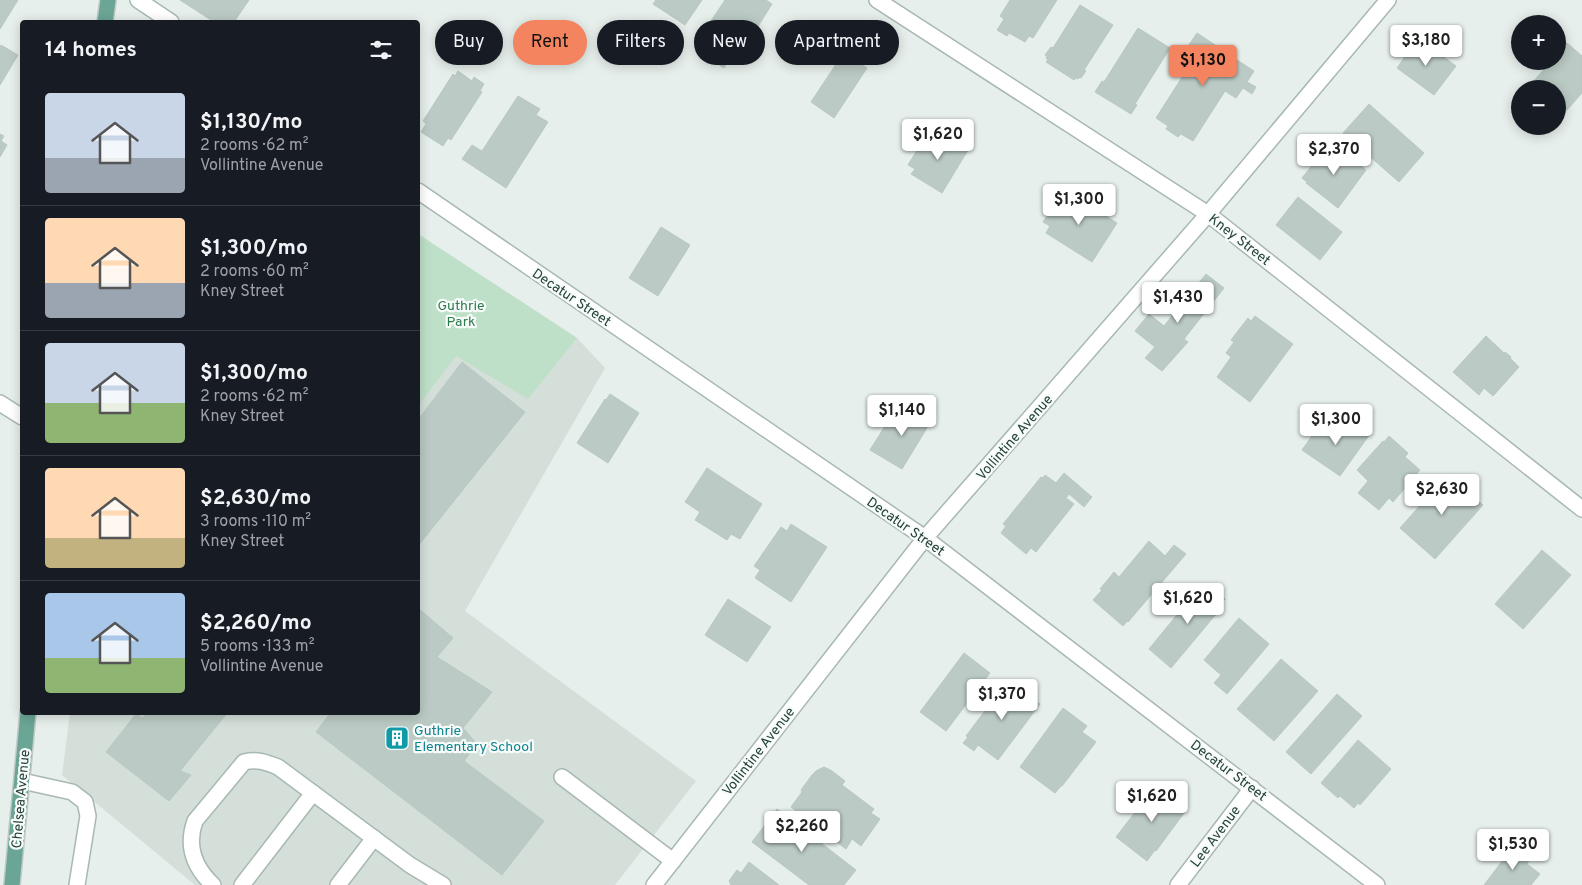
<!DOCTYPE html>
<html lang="en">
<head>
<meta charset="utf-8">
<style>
  :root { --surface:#171b24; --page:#20242c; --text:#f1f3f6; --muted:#9ea1a6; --line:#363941; --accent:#f4845f }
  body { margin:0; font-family:Overpass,sans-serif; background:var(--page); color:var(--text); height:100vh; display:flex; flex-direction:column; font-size:19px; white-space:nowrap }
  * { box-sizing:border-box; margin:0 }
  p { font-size:16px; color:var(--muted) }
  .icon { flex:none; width:28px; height:28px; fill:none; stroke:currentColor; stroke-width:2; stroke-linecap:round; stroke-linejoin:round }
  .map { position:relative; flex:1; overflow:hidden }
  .details { position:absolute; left:20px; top:20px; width:400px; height:695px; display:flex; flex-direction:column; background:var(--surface); border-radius:5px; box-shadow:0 2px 12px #0003 }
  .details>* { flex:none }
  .banner { position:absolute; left:435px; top:20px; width:475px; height:45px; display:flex; gap:10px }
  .buttons { position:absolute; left:1511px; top:15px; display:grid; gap:10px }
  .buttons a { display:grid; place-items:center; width:55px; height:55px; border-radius:50%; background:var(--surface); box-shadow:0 2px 12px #0003; font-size:25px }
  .price { position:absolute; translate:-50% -42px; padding:0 11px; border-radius:5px; background:#fff; color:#222; font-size:16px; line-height:32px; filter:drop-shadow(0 1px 2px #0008) }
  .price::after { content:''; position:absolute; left:50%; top:30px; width:15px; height:11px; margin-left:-8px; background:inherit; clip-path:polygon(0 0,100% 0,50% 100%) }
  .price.active { background:var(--accent); color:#111 }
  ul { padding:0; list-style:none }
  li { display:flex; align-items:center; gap:15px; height:125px; padding:0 25px }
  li+li { border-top:1px solid var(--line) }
  li span { display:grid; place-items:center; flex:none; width:140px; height:100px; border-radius:5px; color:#555 }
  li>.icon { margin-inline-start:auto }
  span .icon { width:60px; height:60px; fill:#fffc; stroke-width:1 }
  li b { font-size:21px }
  h2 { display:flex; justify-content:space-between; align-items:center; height:60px; padding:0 25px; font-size:21px }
  .chip { padding:0 18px; border-radius:22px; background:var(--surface); box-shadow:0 2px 12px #0003; font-size:18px; line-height:45px }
  .chip.active { background:var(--accent); color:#111 }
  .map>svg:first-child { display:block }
  .built { fill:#d4dfda }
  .green { fill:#bfe0c8 }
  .building { fill:#bbcac4; stroke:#b8c9c2 }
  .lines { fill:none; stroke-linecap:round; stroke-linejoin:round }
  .minor-casing { stroke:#a8b8b2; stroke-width:18 }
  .major-casing { stroke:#c2cac8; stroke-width:18 }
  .minor { stroke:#fff; stroke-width:15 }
  .major { stroke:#6aa596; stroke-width:15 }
  .labels { text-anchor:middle; stroke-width:4.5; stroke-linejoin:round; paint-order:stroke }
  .street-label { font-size:14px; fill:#24423a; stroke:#f7fbf9 }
  .park-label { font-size:14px; fill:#2d7a4b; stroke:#f7fbf9 }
  .culture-label { font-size:14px; fill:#0d838f; stroke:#f7fbf9; text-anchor:start }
</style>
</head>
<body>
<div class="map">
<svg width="1582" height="885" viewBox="0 0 1582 885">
  <rect width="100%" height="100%" fill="#e6efeb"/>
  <path class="built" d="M418 234 577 338 605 368 465 611 696 781 615 885H195L62 775 70 713 418 712Z"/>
  <path class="green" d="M418 234 577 338 528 399 456 356 418 406Z"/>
  <g class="building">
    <path d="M0 0H18L0 29Z"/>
    <path d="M180 0H249L234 22H214Z"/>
    <path d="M656 0H702L685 25 653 4Z"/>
    <path d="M725 0H766L772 4 739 57 733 53 724 68 697 51 713 27 709 24Z"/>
    <path d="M1010 0H1057L1033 38 1029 36 1025 42 1009 33 1007 36 997 30 1004 19 1000 16Z"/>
    <path d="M1080 5 1113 25 1084 70 1086 71 1081 78 1080 77 1078 79 1076 78 1074 80 1046 62 1048 60 1046 58 1047 56 1045 55 1051 47 1053 48Z"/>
    <path d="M1138 28 1170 48 1135 104 1137 105 1131 114 1095 92 1102 81 1104 82Z"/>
    <path d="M1197 33 1221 49 1223 45 1233 52 1231 56 1254 71 1247 82 1256 87 1252 94 1243 88 1236 98 1225 91 1193 141 1181 134 1178 137 1166 129 1168 126 1156 118 1188 68 1178 61Z"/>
    <path d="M1418 38 1456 66 1434 95 1397 68Z"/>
    <path d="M1567 43 1582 56V93L1559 119 1558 118V89H1527L1551 61H1558V54Z"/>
    <path d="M1 45 18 55 0 85V47Z"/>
    <path d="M844 52 867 68 834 118 811 102Z"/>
    <path d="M458 71 472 81 474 77 484 84 480 91 482 92 451 140 448 138 443 146 421 132 426 124 423 121 453 74 455 76Z"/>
    <path d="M518 96 540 109 536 115 548 122 506 188 462 159 472 145 482 151Z"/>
    <path d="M1369 104 1424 153 1399 182 1343 133Z"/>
    <path d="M938 131 968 150 942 193 911 174 915 169 908 165 921 144 927 147Z"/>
    <path d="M0 134 4 136 1 141 7 145 0 157Z"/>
    <path d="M1333 144 1366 170 1338 208 1306 183 1307 182 1302 178 1317 159 1320 161Z"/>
    <path d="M1063 192 1071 197 1072 194 1117 223 1092 262 1046 233 1050 226 1043 222Z"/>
    <path d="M1298 197 1342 232 1320 260 1276 225Z"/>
    <path d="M661 227 690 245 658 296 629 278Z"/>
    <path d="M1206 274 1224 288 1184 339 1188 342 1162 371 1145 358 1155 347 1135 331 1149 314 1164 326Z"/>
    <path d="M1255 316 1293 344 1250 402 1217 377 1231 357 1226 353 1234 342 1231 340 1248 318 1251 321Z"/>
    <path d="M1486 336 1504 353 1505 352 1511 357 1510 358 1519 367 1493 396 1484 388 1479 395 1453 372Z"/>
    <path d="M462 362 525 412 418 546V420Z"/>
    <path d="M610 394 639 413 608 463 577 443 605 399 606 400Z"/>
    <path d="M914 407 933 418 902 469 870 450 890 418 895 421 903 408 911 413Z"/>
    <path d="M1342 420 1351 427 1353 422 1370 434 1340 476 1302 450 1319 426 1331 435Z"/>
    <path d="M1389 436 1408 453 1405 457 1420 470 1393 502 1389 498 1379 510 1358 493 1368 481 1357 470 1383 441 1384 442Z"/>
    <path d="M707 468 762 504 740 539 731 534 727 540 695 520 700 512 685 502Z"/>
    <path d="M1064 473 1092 497 1084 507 1069 494 1066 498 1074 504 1036 552 1031 548 1026 554 1001 533 1006 526 1003 524 1041 477 1043 478 1045 475 1056 483Z"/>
    <path d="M1448 474 1483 505 1435 559 1400 528Z"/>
    <path d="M791 524 827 547 791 602 755 578 760 570 754 566 781 527 787 531Z"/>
    <path d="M1149 541 1165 556 1174 545 1186 554 1128 622 1127 621 1123 626 1093 600 1102 590 1100 589 1114 572 1119 577Z"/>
    <path d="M1542 550 1571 575 1523 629 1495 604Z"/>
    <path d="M1207 583 1225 599 1220 605 1222 607 1171 668 1149 649 1199 588 1202 590Z"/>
    <path d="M728 599 771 627 747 662 705 635Z"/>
    <path d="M418 608 453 638 437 657 492 692 463 728 477 744 464 761 544 821 502 875 316 732 331 712H418Z"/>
    <path d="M1239 618 1269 644 1227 694 1214 683 1221 675 1204 660Z"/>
    <path d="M964 653 990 673 946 731 920 712Z"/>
    <path d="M1281 659 1318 691 1274 741 1237 709Z"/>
    <path d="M1008 680 1040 704 998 760 978 745 974 751 963 743 968 737 966 736Z"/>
    <path d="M1337 694 1362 716 1311 774 1286 752Z"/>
    <path d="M1063 708 1087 726 1082 732 1096 742 1062 786H1061L1055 793 1020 767Z"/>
    <path d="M147 712H228L180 771 191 775 169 801 106 752 136 714 143 718Z"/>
    <path d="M1358 740 1391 769 1360 805 1358 803 1354 808 1340 796 1338 798 1321 783Z"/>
    <path d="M824 767 832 771 845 781 842 785 874 809 871 813 880 819 861 846 852 839 846 849 791 807 802 792 801 790 812 775 816 771Z"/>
    <path d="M1156 785 1187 809 1156 851 1155 850 1147 861 1116 837Z"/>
    <path d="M777 809 856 870 844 885H809L752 842Z"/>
    <path d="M1512 848 1529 860 1527 864 1540 874 1531 885H1484Z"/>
    <path d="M749 862 779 885H731L729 881 737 870 741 873Z"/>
  </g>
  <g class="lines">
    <g class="minor-casing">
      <g id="minor">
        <path d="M138 0 171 22"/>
        <path d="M877 0 1208 214 1582 509"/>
        <path d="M418 191 925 538 1377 885"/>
        <path d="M0 403 22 417"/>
        <path d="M562 777 673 861"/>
        <path d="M22 781 72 792 85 802 88 816 77 885"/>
        <path d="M213 885C194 867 186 846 195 821L244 762C257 759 266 762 278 767L410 865 443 885"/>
        <path d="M242 885 313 793"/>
        <path d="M338 885 374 838"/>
        <path d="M654 885 925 538 1208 214 1388 0"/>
        <path d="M1178 885 1252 788"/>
      </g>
    </g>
    <g class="major-casing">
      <g id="major">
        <path d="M105 22 108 0"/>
        <path d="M12 885 28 712"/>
      </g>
    </g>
    <use href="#minor" class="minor"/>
    <use href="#major" class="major"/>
  </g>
  <defs>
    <g id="building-square" transform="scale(1.25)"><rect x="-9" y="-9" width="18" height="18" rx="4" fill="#0f9aa8" stroke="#f7fbf9"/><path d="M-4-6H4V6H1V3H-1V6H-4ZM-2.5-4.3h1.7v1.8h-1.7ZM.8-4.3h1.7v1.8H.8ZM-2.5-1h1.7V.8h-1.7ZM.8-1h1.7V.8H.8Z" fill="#fff"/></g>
  </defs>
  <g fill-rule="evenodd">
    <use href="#building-square" x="397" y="738"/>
  </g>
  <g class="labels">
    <g class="street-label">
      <text transform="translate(1240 239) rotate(38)" y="5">Kney Street</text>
      <text transform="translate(572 297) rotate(34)" y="5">Decatur Street</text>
      <text transform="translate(1014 437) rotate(-49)" y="5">Vollintine Avenue</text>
      <text transform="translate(906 526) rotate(35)" y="5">Decatur Street</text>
      <text transform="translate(758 751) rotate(-52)" y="5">Vollintine Avenue</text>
      <text transform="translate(1229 770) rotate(37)" y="5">Decatur Street</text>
      <text transform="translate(20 799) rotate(-85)" y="5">Chelsea Avenue</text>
      <text transform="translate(1215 836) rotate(-53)" y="5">Lee Avenue</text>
    </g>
    <g class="park-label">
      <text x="461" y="310">Guthrie<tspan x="461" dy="16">Park</tspan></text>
    </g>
    <g class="culture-label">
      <text x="414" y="735">Guthrie<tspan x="414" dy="16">Elementary School</tspan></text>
    </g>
  </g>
</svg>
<div class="buttons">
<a>+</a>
<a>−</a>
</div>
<b class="price" style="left:1426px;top:67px">$3,180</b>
<b class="price active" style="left:1203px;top:87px">$1,130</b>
<b class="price" style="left:938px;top:161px">$1,620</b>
<b class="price" style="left:1334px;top:176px">$2,370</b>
<b class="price" style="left:1079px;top:226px">$1,300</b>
<b class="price" style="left:1178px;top:324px">$1,430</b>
<b class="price" style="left:902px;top:437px">$1,140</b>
<b class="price" style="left:1336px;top:446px">$1,300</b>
<b class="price" style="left:1442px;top:516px">$2,630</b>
<b class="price" style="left:1188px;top:625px">$1,620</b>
<b class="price" style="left:1002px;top:721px">$1,370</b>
<b class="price" style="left:1152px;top:823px">$1,620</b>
<b class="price" style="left:802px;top:853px">$2,260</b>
<b class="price" style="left:1513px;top:871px">$1,530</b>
<div class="banner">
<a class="chip">Buy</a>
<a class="chip active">Rent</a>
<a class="chip">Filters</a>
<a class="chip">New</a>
<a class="chip">Apartment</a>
</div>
<section class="details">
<h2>14 homes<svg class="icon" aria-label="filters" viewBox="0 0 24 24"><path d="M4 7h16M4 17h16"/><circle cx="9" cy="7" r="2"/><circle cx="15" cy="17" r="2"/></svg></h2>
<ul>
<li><span style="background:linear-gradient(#c9d6e8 65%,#9aa5b1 0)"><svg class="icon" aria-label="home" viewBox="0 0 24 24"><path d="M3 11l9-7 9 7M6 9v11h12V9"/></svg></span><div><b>$1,130/mo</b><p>2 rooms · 62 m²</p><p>Vollintine Avenue</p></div></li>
<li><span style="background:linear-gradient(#ffd9b3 65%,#9aa5b1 0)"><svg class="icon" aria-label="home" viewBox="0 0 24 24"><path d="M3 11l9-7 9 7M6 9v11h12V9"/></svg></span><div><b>$1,300/mo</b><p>2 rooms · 60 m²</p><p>Kney Street</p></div></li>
<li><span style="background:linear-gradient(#c9d6e8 60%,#8fb573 0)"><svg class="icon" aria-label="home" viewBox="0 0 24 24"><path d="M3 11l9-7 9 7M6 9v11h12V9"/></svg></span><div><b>$1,300/mo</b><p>2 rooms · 62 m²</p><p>Kney Street</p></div></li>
<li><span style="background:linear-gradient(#ffd9b3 70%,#c2b280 0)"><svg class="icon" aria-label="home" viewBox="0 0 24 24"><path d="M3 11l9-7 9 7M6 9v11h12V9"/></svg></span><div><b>$2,630/mo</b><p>3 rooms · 110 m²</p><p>Kney Street</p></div></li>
<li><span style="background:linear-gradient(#a9c7e8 65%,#8fb573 0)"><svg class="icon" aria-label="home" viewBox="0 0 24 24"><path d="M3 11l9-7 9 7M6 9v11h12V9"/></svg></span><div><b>$2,260/mo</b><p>5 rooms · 133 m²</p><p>Vollintine Avenue</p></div></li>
</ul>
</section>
</div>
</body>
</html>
